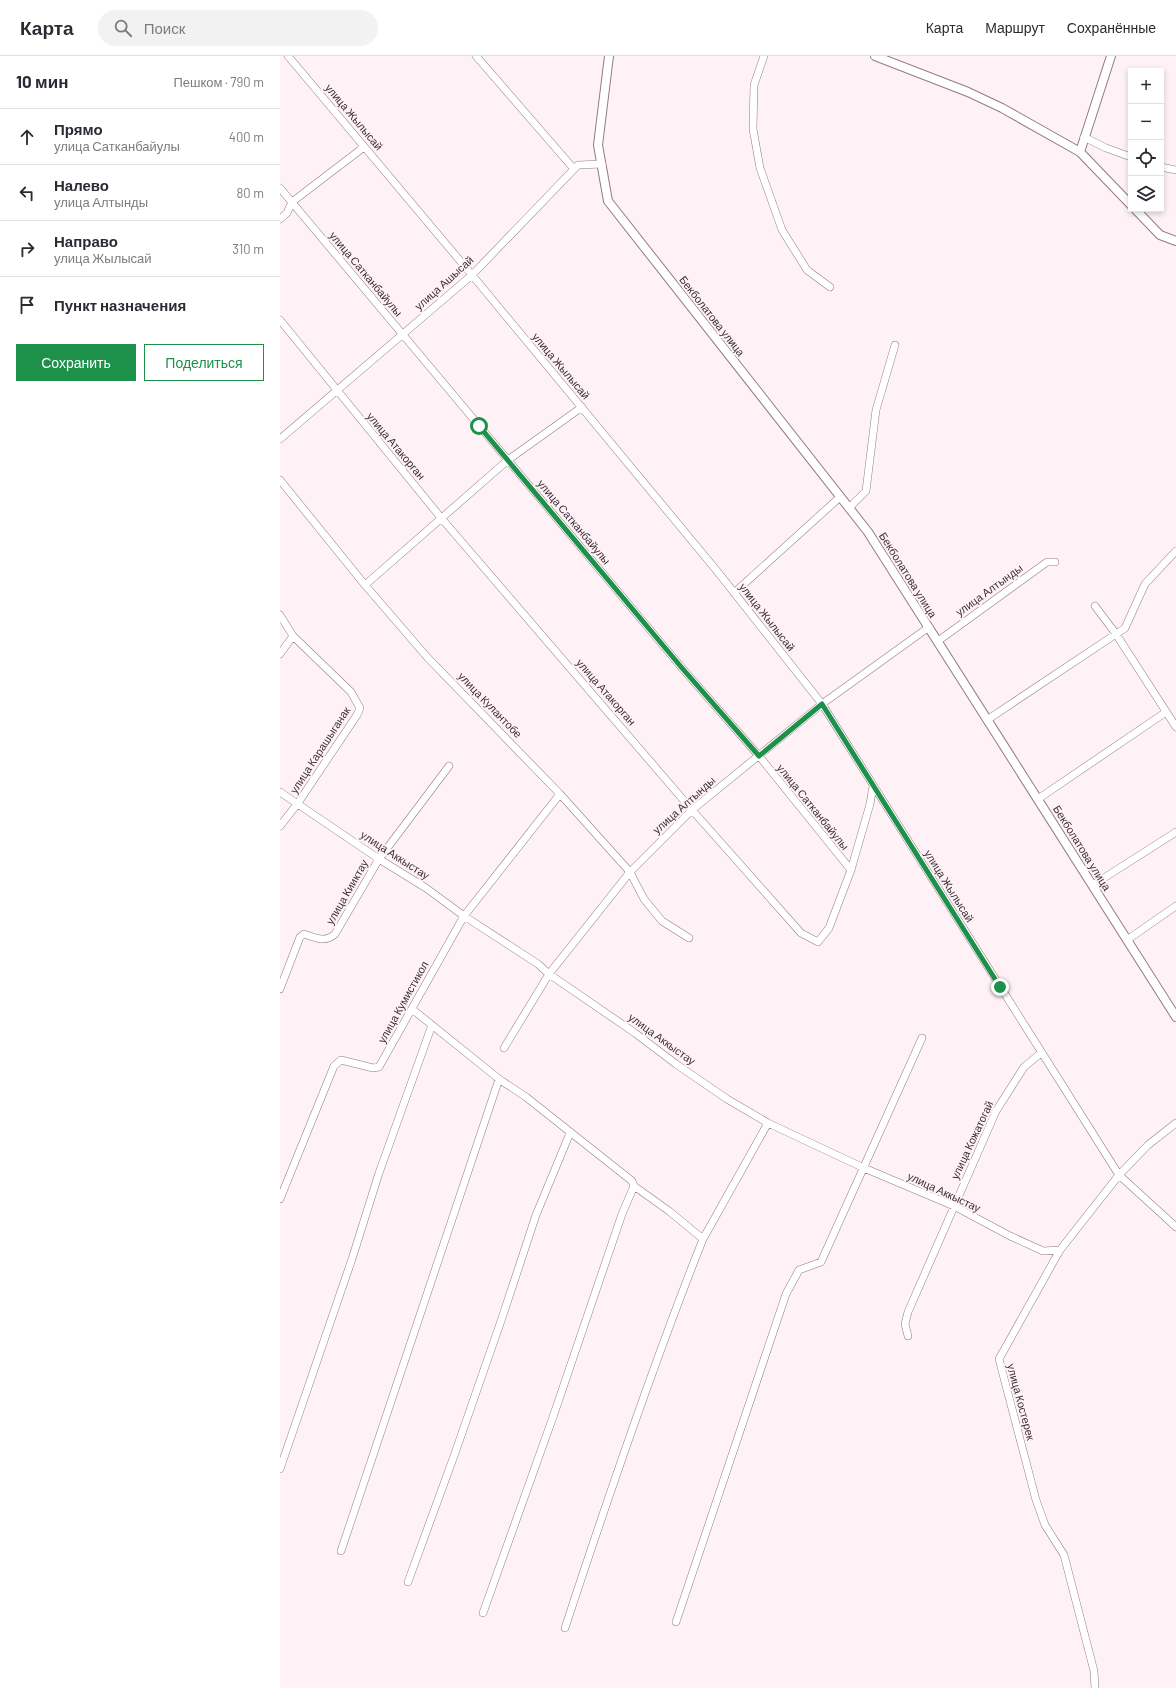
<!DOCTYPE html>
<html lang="ru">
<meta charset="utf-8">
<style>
:root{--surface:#fff;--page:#f2f2f3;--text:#2b2b33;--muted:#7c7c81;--line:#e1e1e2;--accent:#1d904a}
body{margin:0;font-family:Barlow,sans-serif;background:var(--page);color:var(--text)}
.controls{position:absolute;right:12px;top:12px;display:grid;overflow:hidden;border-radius:0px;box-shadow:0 2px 6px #0003}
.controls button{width:36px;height:36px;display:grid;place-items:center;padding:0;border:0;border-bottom:1px solid var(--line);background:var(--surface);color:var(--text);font:20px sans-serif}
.stop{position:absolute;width:12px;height:12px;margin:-9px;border:3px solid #1d904a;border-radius:50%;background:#fff}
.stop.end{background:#1d904a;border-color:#fff;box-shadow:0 1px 4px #0008}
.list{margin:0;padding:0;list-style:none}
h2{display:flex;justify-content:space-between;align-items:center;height:52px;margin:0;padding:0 16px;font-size:17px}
h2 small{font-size:13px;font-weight:400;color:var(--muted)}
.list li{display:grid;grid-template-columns:26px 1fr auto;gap:12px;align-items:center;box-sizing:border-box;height:56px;padding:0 16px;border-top:1px solid var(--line)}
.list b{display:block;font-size:15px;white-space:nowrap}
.list p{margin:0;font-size:13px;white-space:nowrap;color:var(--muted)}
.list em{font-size:13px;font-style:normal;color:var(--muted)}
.actions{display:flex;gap:8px;padding:12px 16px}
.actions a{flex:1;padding:9px 0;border:1px solid var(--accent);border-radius:0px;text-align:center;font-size:14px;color:var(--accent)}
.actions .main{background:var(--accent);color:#fff}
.icon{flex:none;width:22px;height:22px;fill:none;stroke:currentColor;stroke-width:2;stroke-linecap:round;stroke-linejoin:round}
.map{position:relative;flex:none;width:896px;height:1632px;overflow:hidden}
header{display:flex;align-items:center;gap:24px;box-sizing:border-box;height:56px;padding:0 20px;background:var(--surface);border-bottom:1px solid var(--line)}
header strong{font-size:19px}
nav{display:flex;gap:22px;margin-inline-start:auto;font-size:14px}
.search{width:280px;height:36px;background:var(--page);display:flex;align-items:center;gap:10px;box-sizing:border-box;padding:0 14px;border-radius:22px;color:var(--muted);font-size:15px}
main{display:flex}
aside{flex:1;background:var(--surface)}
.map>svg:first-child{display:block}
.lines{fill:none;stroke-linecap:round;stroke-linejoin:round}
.minor-casing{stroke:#947a85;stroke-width:8}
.tertiary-casing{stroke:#947a85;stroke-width:10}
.minor{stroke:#fff;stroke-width:7}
.tertiary{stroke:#fff;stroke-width:8}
.route{stroke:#1d904a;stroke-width:5}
.labels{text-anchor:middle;stroke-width:4;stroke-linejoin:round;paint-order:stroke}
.street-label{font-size:11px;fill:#3b3035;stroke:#fef2f7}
</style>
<header>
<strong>Карта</strong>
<div class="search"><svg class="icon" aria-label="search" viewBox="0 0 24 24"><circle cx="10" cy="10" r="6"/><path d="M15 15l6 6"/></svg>Поиск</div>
<nav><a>Карта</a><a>Маршрут</a><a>Сохранённые</a></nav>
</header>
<main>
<aside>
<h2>10 мин<small>Пешком · 790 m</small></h2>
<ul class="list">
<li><svg class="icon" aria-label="ahead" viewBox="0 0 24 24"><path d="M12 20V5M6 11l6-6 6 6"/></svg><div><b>Прямо</b><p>улица Сатканбайулы</p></div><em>400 m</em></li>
<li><svg class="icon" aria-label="left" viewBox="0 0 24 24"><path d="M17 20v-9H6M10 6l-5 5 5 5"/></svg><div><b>Налево</b><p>улица Алтынды</p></div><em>80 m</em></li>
<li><svg class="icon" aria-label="right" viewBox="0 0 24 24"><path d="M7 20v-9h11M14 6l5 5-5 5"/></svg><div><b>Направо</b><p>улица Жылысай</p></div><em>310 m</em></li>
<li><svg class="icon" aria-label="arrive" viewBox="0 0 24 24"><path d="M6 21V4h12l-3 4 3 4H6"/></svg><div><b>Пункт назначения</b></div></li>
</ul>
<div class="actions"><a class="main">Сохранить</a><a>Поделиться</a></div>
</aside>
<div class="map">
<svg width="896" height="1632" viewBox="0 0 896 1632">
<rect width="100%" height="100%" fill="#fef2f7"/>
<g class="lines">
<defs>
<path id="minor" d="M8 0 192 219 437 515 542 648 839 1119 896 1171
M196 0 294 113
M484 0 474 29 473 73 480 112 502 174 527 214 550 231
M804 81 826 92 851 101
M881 111 896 114
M0 132 402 612 479 700 571 814
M0 163 7 157 12 146 84 91
M0 264 162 463 412 754 521 877 538 886 549 872 571 814 590 748 593 730
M0 383 192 219 298 109 322 108
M0 424 85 529 147 601 280 738 350 816 364 843 382 865 409 882
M569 452 586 435 596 354 615 289
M85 529 228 404 302 351
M454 537 560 441
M815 550 836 578 896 671
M0 559 13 580 71 636 80 652 77 659 18 747 0 770
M658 585 767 506H775
M0 598 13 580
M707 664 845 572 865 528 896 495
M0 736 99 803 146 832 184 860 258 908 269 918 355 977 396 1008 447 1043 488 1067 584 1112 674 1150 730 1180 763 1195 780 1194
M758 743 886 656
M813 829 896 776
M847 884 896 850
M0 933 20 881 24 878C36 882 45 887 55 878L99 803 169 710
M132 953 219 1023 246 1041 352 1125 354 1130 342 1158 273 1361 203 1557
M224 992 269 918 350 816 412 754 542 648 649 571
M0 1143 54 1010 61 1004 93 1012 99 1011 184 860 280 738
M423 1183 488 1067
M628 1280 625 1268 628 1256 716 1055 744 1011 761 997
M0 1413 72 1203 99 1117 152 969
M61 1495 219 1023
M128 1526 174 1400 222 1262 256 1159 290 1077
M396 1566 506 1238 519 1214 541 1206 642 982
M285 1572C328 1441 372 1311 423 1183L389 1155 354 1130
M815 1632 814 1615 784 1499 765 1469 756 1444 719 1303 780 1194 839 1119 868 1089 896 1067"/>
<path id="tertiary" d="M329 0 318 89 328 145 588 476 896 961
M595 0 688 36 722 52 800 96 851 149
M800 96 831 0
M855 153 880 179 896 185"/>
</defs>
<use href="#minor" class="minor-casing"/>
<use href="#tertiary" class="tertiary-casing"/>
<use href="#minor" class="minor"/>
<use href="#tertiary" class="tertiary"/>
</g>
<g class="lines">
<path class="route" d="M199 370 402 612 479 700 542 648 720 931"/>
</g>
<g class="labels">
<g class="street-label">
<text transform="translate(74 61) rotate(50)" y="4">улица Жылысай</text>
<text transform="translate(86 218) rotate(50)" y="4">улица Сатканбайулы</text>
<text transform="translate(164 227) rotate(-42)" y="4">улица Ашысай</text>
<text transform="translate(432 260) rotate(52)" y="4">Бекболатова улица</text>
<text transform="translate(281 310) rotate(50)" y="4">улица Жылысай</text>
<text transform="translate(116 390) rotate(50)" y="4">улица Атакорган</text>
<text transform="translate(294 466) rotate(50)" y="4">улица Сатканбайулы</text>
<text transform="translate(628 519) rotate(58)" y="4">Бекболатова улица</text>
<text transform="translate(709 534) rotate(-36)" y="4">улица Алтынды</text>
<text transform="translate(487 561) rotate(52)" y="4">улица Жылысай</text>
<text transform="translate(326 636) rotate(49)" y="4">улица Атакорган</text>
<text transform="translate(210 649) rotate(46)" y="4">улица Кулантобе</text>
<text transform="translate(40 694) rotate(-57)" y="4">улица Карашыганак</text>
<text transform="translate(404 749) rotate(-42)" y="4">улица Алтынды</text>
<text transform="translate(533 751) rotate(51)" y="4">улица Сатканбайулы</text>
<text transform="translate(802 792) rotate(58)" y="4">Бекболатова улица</text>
<text transform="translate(115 799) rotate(33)" y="4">улица Аккыстау</text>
<text transform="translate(669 830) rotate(58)" y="4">улица Жылысай</text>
<text transform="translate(67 836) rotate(-60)" y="4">улица Кииктау</text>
<text transform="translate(123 946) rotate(-61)" y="4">улица Кумистикол</text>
<text transform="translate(382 983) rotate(36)" y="4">улица Аккыстау</text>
<text transform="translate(692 1084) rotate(-65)" y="4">улица Кожатогай</text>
<text transform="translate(664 1136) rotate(25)" y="4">улица Аккыстау</text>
<text transform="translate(741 1346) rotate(75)" y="4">улица Костерек</text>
</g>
</g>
</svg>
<div class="controls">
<button>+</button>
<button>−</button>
<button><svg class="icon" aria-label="locate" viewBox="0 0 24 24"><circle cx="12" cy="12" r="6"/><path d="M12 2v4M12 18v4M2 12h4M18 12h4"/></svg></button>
<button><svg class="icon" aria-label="layers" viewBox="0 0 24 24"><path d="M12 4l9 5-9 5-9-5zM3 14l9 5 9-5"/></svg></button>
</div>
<div class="stop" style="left:199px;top:370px"></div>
<div class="stop end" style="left:720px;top:931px"></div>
</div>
</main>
